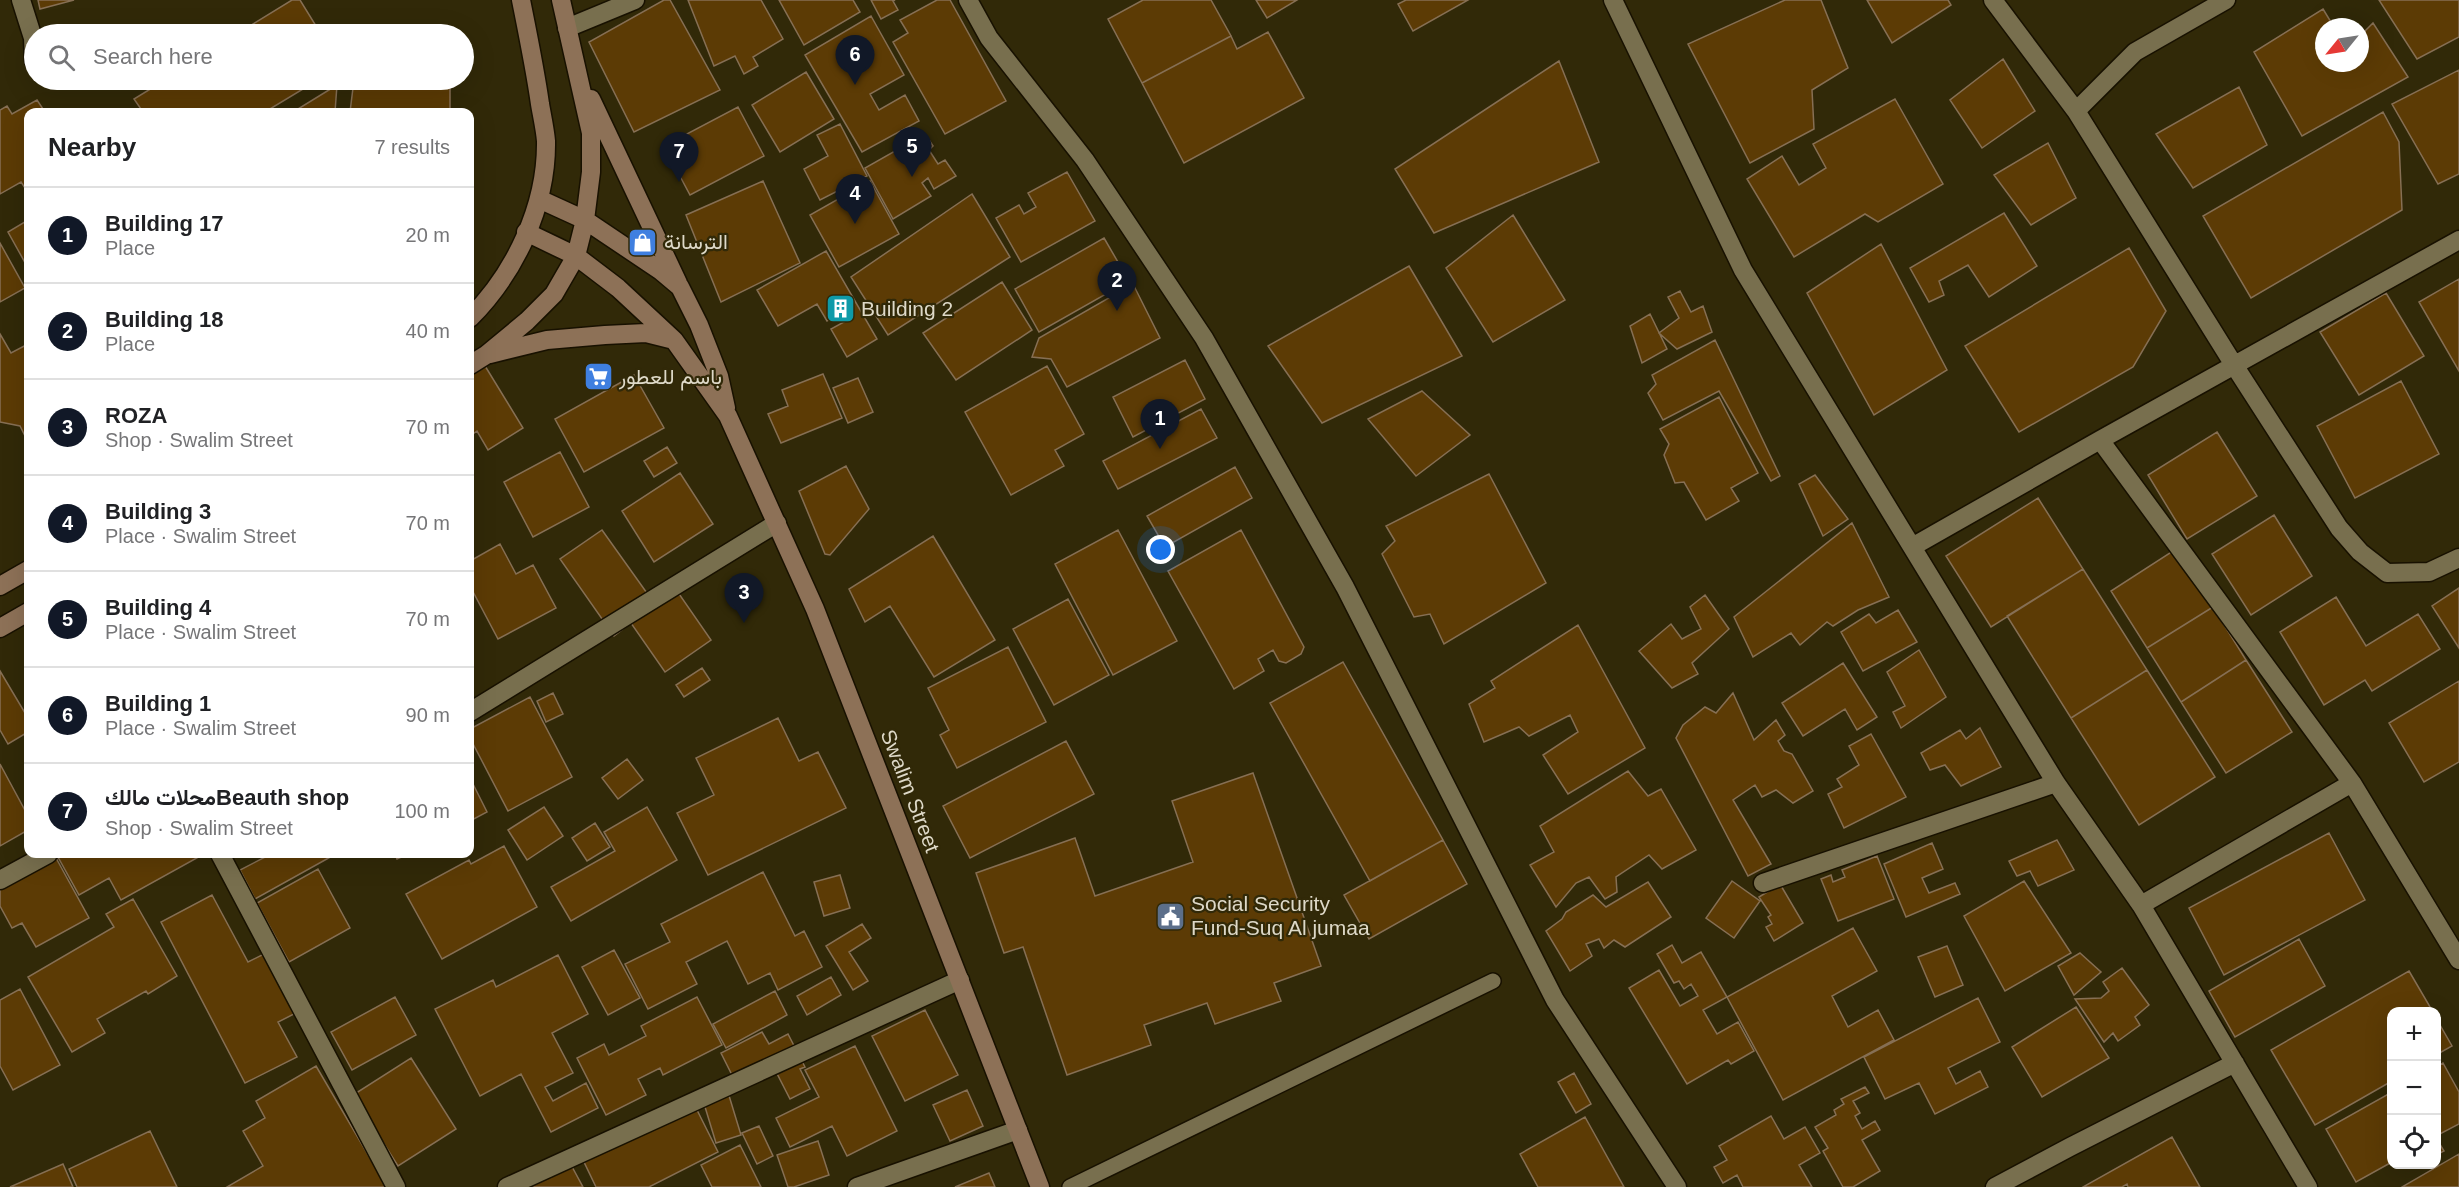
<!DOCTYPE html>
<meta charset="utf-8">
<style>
:root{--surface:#fff;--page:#f6f6f6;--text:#202124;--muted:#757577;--line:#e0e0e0;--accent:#111827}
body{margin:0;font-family:Helvetica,Vazirmatn,sans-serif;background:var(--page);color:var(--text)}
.controls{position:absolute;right:18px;bottom:18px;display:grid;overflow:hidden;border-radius:12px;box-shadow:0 6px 24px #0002}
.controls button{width:54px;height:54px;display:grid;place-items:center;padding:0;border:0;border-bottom:2px solid var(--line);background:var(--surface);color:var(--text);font:30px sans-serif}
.compass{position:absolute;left:2315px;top:18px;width:54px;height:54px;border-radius:50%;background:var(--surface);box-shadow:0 6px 24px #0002;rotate:240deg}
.you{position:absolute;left:1161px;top:550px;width:21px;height:21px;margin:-15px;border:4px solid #fff;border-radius:50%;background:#1a73e8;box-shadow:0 0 0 9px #1a73e833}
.badge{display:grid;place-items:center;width:39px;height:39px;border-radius:50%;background:var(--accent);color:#fff;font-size:20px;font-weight:700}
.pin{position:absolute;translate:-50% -50px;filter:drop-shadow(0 2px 3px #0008)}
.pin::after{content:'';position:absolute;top:32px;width:21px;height:18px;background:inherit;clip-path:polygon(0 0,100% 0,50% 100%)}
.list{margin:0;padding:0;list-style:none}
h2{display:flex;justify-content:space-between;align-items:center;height:78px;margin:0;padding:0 24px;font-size:26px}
h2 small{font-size:20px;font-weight:400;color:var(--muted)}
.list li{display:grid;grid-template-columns:39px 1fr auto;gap:18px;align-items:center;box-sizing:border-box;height:96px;padding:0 24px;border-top:2px solid var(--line)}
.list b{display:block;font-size:22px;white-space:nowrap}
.list p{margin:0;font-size:20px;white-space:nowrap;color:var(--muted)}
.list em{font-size:20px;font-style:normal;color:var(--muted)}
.icon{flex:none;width:33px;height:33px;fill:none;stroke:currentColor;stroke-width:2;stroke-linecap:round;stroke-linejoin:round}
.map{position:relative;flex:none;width:2459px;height:1187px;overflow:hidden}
.search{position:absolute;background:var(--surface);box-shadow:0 6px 24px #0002;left:24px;top:24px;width:450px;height:66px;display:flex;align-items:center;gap:15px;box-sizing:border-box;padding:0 21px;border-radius:33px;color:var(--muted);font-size:22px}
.panel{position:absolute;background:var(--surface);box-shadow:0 6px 24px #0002;left:24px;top:108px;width:450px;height:750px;border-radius:12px}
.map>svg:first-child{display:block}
.building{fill:#5c3b05;stroke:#866f54;stroke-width:1.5}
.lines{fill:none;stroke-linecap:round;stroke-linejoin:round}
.service-casing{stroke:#181100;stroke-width:18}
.minor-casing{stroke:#181100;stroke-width:21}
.secondary-casing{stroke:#181100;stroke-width:21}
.service{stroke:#786f4e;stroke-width:15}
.minor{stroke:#786f4e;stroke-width:18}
.secondary{stroke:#8d7157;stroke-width:18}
.labels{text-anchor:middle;stroke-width:4.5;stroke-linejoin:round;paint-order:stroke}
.poi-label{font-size:21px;fill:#ded9c8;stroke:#312908;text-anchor:start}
.street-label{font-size:21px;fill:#ded9c8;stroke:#312908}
</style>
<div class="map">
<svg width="2459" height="1187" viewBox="0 0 2459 1187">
<rect width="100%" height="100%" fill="#312908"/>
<path class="building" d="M38 0H74L40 9Z
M292 0H300L321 34H237Z
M664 0H670L720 90 634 132 589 42Z
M688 0H761L783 39 753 57 758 66 744 74 735 56 714 66Z
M779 0H853L860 12 804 45Z
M871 0H895L893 1 898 10 881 19Z
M937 0H950L1006 101 945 134 893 42 908 33 900 20Z
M1143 0H1211L1231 36 1142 83 1108 19Z
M1256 0H1297L1267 18Z
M1406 0H1468L1413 31 1398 4Z
M1785 0H1821L1848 68 1812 90 1814 129 1750 163 1688 44Z
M1867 0H1948L1951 5 1892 43Z
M2379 0H2459V37L2417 59Z
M2323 9 2334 27H2324V63H2360V36L2373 23 2408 77 2302 136 2254 52Z
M871 16 904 75 870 94 879 110 905 95 919 121 862 152 805 55Z
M1268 32 1304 98 1184 163 1142 83 1231 36 1237 49Z
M2003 59 2035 111 1982 148 1950 100Z
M1559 61 1599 162 1434 233 1395 169Z
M2459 70V174L2438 184 2392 104Z
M806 72 834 119 780 152 752 105Z
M165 80H318L265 112H143L134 99Z
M354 80H450V112H350Z
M337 85 335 112H293Z
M2239 87 2267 145 2193 188 2156 134Z
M1895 99 1943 184 1878 222 1865 214 1794 257 1747 179 1782 156 1799 185 1826 168 1813 144Z
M37 100 45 112H28V186L25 188 21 182 0 194V110L7 106 12 114Z
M738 107 764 156 690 195 664 146Z
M2383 112 2399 142 2402 210 2251 298 2203 216Z
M840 124 867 176 820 200 804 169 828 156 817 135Z
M925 134 933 146 929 150 938 164 945 160 956 176 934 189 928 178 922 183 931 196 893 219 865 168Z
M2048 143 2076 198 2031 225 1994 175Z
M1067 172 1095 221 1021 262 996 218 1019 205 1024 214 1036 207 1028 193Z
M763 181 800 263 721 302 686 215Z
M870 181 899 234 839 267 810 215Z
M972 194 1010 257 888 335 851 277Z
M2004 213 2037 266 1989 297 1968 265 1939 281 1944 295 1929 302 1910 268Z
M1513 215 1565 300 1493 342 1446 268Z
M28 220V268L8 232Z
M1104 238 1129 281 1039 332 1015 289Z
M0 243 25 288 0 302Z
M1881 244 1947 370 1874 415 1807 293Z
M2129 248 2166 311 2133 367 2019 432 1965 346Z
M826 251 877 339 847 357 831 329 844 322 839 314 827 321 817 304 778 326 757 290Z
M1409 266 1462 356 1322 423 1268 346Z
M2459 279V371L2419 302Z
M1002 282 1032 330 956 380 923 333Z
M1133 284 1160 338 1067 387 1051 359 1032 357 1039 338Z
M1680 291 1691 312 1703 306 1712 332 1677 349 1659 333 1679 318 1668 297Z
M2386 293 2424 356 2359 395 2320 332Z
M1650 314 1667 349 1642 363 1630 326Z
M0 334 11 353 28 344V442L20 426 0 422Z
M1715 340 1780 476 1771 481 1719 391 1663 420 1648 393 1656 384 1652 375Z
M1185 360 1205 399 1133 437 1113 397Z
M482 361 523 428 488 450 477 431 470 436V368Z
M1047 366 1084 434 1055 450 1064 466 1011 495 965 412Z
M823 374 842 418 781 443 768 414 788 406 782 390Z
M634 375 664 428 584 472 555 419Z
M858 378 873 412 848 423 833 388Z
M2401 381 2439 454 2355 498 2317 426Z
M1422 391 1470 435 1416 476 1368 419Z
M1719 397 1758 473 1731 488 1739 501 1706 520 1684 482 1675 483 1664 455 1669 444 1660 429Z
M1201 409 1217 438 1118 489 1103 461Z
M2217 432 2257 496 2187 539 2148 475Z
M667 447 677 463 654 477 644 461Z
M560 452 589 507 533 537 504 482Z
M846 466 869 509 830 555 825 554 799 491Z
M1235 467 1252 498 1165 547 1147 516Z
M680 473 713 524 654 562 622 511Z
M1489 474 1546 583 1444 644 1430 614 1414 617 1382 554 1395 541 1386 526Z
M1815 475 1848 519 1823 536 1799 484Z
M2038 498 2083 569 1991 627 1946 556Z
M2274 515 2312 576 2251 615 2212 554Z
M1852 523 1889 597 1858 610 1833 626 1827 622 1800 645 1791 633 1753 657 1734 617Z
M602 530 654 603 675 588 711 640 665 672 631 623 614 636 560 559Z
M1118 530 1177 641 1113 675 1055 564Z
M1241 530 1304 647 1301 654 1286 663 1279 661 1273 650 1258 659 1264 671 1234 689 1168 571Z
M933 536 995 640 934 677 890 606 865 622 849 589Z
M500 544 516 574 533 565 556 608 498 639 470 586V561Z
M2176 549 2213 607 2147 648 2111 591Z
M2083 569 2147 670 2071 718 2007 616Z
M2459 588V648L2432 606Z
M1705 595 1729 629 1692 663 1698 674 1672 688 1639 651 1671 624 1682 639 1701 629 1690 607Z
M2336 597 2366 646 2418 614 2440 649 2372 691 2365 680 2324 705 2280 632Z
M1068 599 1109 675 1054 705 1013 629Z
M2213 607 2246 660 2181 702 2147 648Z
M1898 610 1917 642 1863 671 1841 632 1869 614 1876 623Z
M1578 625 1645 748 1568 794 1543 755 1578 732 1570 715 1529 736 1519 727 1484 742 1469 704 1495 688 1491 681Z
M1008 647 1046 722 957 768 940 735 949 730 928 688Z
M1919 650 1946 697 1901 728 1893 712 1905 706 1887 672Z
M2246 660 2292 732 2226 773 2181 702Z
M1343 662 1443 840 1370 881 1270 703Z
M1843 663 1877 717 1857 730 1845 709 1803 736 1782 703Z
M702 668 710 680 684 697 676 685Z
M2147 670 2215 777 2139 825 2071 718Z
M0 671 28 718V732L8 744 0 730Z
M2459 681V762L2424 782 2389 723Z
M553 693 563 714 546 722 537 701Z
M1733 693 1754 740 1776 720 1785 735 1778 741 1784 751 1792 754 1813 791 1793 803 1776 790 1762 797 1755 785 1733 800 1771 864 1748 876 1676 738 1683 725 1705 707 1716 713Z
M530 697 572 777 508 811 470 738V729Z
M778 718 799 761 818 752 846 808 708 875 677 813 714 795 696 758Z
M1980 728 2001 767 1961 786 1945 765 1930 770 1921 753 1960 730 1966 739Z
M1871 734 1906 797 1844 828 1828 794 1842 787 1837 779 1859 765 1849 746Z
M1066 741 1094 794 970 858 943 806Z
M627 759 643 780 618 799 602 778Z
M0 764 28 816V830L0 846Z
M1628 771 1648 796 1661 789 1696 850 1662 869 1649 855 1616 877 1617 892 1605 899 1589 877 1576 883 1556 907 1530 865 1554 852 1540 826Z
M1253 773 1321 966 1274 983 1281 1001 1215 1024 1207 1003 1144 1025 1151 1045 1067 1075 1023 947 1004 953 976 873 1075 838 1095 896 1193 862 1172 801Z
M470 778 487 812 470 821Z
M544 807 563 836 527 860 508 830Z
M647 807 677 860 571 921 551 887 615 851 604 832Z
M595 823 610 847 587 861 572 838Z
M2329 833 2365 900 2224 975 2189 908Z
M1443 840 1467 884 1369 939 1344 895Z
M2057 840 2074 870 2038 886 2030 871 2017 876 2009 861Z
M1932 843 1943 869 1922 878 1929 893 1955 883 1960 894 1906 917 1884 864Z
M504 846 537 907 442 959 406 894 469 860 471 864Z
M63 854H204L121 900 109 878 79 895 58 857Z
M271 854H333L334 855 255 899 240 870Z
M395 854H408L397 859Z
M1877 856 1894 899 1838 921 1821 879 1831 875 1833 882 1845 877 1842 870Z
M56 858 89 918 36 947 22 923 12 928 0 906V889Z
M318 869 350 928 289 962 257 903Z
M763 872 795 936 804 931 822 967 778 990 770 973 748 984 727 941 686 962 697 984 648 1009 625 964 670 942 661 924Z
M840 875 850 908 824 916 814 882Z
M1732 881 1760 901 1734 938 1706 918Z
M2024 881 2071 953 2005 991 1964 916Z
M1648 882 1671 917 1625 947 1614 940 1604 948 1599 939 1586 944 1592 956 1570 971 1546 931 1562 919 1566 912 1593 895 1606 907Z
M1780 884 1803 923 1774 941 1766 927 1772 924 1768 917 1771 915 1759 897Z
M212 895 248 962 266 953 296 1013 278 1022 297 1057 245 1083 161 922Z
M133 899 177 976 148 994 146 991 97 1019 105 1033 72 1052 28 977 114 927 106 914Z
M862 924 871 938 849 952 868 981 853 990 826 946Z
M1853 928 1877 971 1832 996 1848 1027 1878 1010 1894 1040 1783 1100 1727 997Z
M2299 939 2325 986 2235 1037 2209 991Z
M1672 945 1682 963 1701 952 1727 997 1703 1010 1717 1034 1738 1022 1754 1051 1731 1064 1728 1060 1687 1084 1629 988 1659 970 1680 1006 1698 996 1691 984 1684 989 1679 981 1674 983 1657 954Z
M1947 946 1963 985 1935 997 1918 957Z
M614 950 640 998 608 1015 582 967Z
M2080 953 2101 972 2074 995 2058 966Z
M558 955 588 1014 552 1033 573 1073 545 1087 553 1101 586 1083 598 1108 551 1132 521 1074 480 1096 435 1009 493 980 496 987Z
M2122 968 2149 1005 2135 1017 2140 1025 2118 1041 2113 1033 2104 1042 2075 999 2101 998 2109 991 2103 982Z
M2409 971 2433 1012H2392V1081L2315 1125 2271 1050Z
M831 977 841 995 807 1015 797 996Z
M20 989 60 1065 13 1090 0 1066V1000Z
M775 991 787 1015 726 1048 713 1024Z
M395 997 416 1035 352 1070 331 1032Z
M697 997 722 1045 663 1075 660 1068 638 1079 646 1095 606 1115 577 1058 604 1044 609 1055 646 1036 641 1026Z
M1978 998 2000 1042 1948 1068 1956 1084 1980 1071 1988 1087 1935 1114 1919 1083 1885 1099 1864 1057Z
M2076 1007 2109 1058 2042 1097 2012 1047Z
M925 1010 958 1075 905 1101 872 1036Z
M2436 1018 2452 1046 2436 1055Z
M762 1032 769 1044 788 1034 805 1067 800 1069 810 1089 790 1099 770 1060 734 1079 721 1053Z
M855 1046 897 1131 847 1156 832 1126 790 1147 776 1118 819 1097 805 1070Z
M411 1058 456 1129 398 1166 353 1095Z
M2443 1063 2459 1092V1124L2436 1136V1067Z
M316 1066 387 1187H227L263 1166 243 1131 265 1118 256 1101Z
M1574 1073 1591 1104 1576 1113 1558 1082Z
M1865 1087 1869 1093 1853 1101 1860 1113 1855 1116 1862 1129 1875 1121 1880 1130 1862 1140 1880 1171 1853 1187H1843L1823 1151 1828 1148 1815 1127 1836 1115 1834 1110 1844 1104 1841 1099Z
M727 1089 741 1135 716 1143 702 1097Z
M967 1090 983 1126 950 1141 933 1105Z
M2392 1092V1162L2356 1182 2326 1129Z
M695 1106 718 1152 649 1187H596L584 1162Z
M1771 1116 1784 1139 1805 1127 1820 1153 1799 1165 1812 1187H1743L1737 1175 1723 1183 1714 1167 1727 1160 1719 1146Z
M1585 1117 1624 1187H1538L1520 1154Z
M759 1126 773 1156 757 1164 742 1133Z
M150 1131 177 1187H77L69 1169Z
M2172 1137 2200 1187H2128L2127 1184 2122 1187H2083Z
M2436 1138 2444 1151 2436 1155Z
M818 1141 829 1175 794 1187H788L777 1155Z
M740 1145 761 1187H712L701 1165Z
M2459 1154V1187H2402Z
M570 1163 583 1187H524Z
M63 1164 73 1187H10Z
M989 1173 995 1187H955Z"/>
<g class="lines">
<defs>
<path id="service" d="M1070 1187 1493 981"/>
<path id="minor" d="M21 0 33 38 34 61
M968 0 989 38 1085 160 1204 338 1345 587 1555 1000 1677 1187
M1613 0 1743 270 2056 783 2141 905 2308 1187
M1993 0 2076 111 2234 365 2339 528 2360 552 2387 573 2429 572 2459 558
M567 28 635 0
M2076 111 2135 52 2226 0
M2100 440 2352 783 2141 905
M1912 547 2100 440 2459 240
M470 712 777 523
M2352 783 2459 960
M220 854 396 1187
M0 880 48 854
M1763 883 2056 783
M507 1187 960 980
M857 1187 1018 1130
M1995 1187 2070 1147 2235 1063"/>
<path id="secondary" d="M591 99 678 283
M539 199 585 220 661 271 680 287 699 325 719 376 726 408
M526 232 576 256 618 288 674 340 728 416 815 609 1040 1187
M470 318C515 273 547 206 546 141 545 129 542 116 540 104 535 69 528 35 521 0
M490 354 547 340 605 335 646 333 670 339
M470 365 486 355 527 321 554 294 576 256 585 220 591 172V133L561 0
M0 586 28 570
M0 628 28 612"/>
</defs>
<use href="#service" class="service-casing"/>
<use href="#minor" class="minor-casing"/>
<use href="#secondary" class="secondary-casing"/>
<use href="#service" class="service"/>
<use href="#minor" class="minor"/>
<use href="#secondary" class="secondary"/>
</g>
<defs>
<symbol id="shop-square" viewBox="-11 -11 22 22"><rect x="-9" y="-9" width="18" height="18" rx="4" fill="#3f7fe0" stroke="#312908"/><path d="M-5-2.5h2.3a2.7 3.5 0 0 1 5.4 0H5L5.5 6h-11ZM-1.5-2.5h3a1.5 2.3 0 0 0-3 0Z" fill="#fff"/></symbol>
<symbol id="building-square" viewBox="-11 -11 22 22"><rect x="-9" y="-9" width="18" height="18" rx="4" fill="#0f9aa8" stroke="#312908"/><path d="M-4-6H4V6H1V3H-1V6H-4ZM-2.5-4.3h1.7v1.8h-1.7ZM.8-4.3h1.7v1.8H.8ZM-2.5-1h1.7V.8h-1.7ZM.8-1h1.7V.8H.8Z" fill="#fff"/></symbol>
<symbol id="supermarket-square" viewBox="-11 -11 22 22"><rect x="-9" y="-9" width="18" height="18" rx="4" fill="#3f7fe0" stroke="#312908"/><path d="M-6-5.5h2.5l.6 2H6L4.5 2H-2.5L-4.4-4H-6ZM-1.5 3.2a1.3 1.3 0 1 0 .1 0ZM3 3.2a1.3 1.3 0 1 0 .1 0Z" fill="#fff"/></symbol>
<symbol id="civic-square" viewBox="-11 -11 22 22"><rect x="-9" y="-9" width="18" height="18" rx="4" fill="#5c6f8a" stroke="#312908"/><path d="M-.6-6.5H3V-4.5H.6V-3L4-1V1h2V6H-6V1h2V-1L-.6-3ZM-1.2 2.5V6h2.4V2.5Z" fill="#fff"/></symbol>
</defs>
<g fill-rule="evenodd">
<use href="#shop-square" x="626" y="226" width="33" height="33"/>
<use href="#building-square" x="824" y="292" width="33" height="33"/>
<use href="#supermarket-square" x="582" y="360" width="33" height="33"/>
<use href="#civic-square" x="1154" y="900" width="33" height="33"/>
</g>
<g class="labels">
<g class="poi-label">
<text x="664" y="249">الترسانة</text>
<text x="861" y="316">Building 2</text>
<text x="619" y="384">باسم للعطور</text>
<text x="1191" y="911">Social Security<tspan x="1191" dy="24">Fund-Suq Al jumaa</tspan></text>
</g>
<g class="street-label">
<text transform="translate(910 791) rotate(69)" y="7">Swalim Street</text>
</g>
</g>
</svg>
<div class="controls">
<button>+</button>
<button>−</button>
<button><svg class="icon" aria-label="locate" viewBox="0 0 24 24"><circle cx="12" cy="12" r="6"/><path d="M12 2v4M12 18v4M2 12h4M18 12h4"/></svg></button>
</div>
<svg class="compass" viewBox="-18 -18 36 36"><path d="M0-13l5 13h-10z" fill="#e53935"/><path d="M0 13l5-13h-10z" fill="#757577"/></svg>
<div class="you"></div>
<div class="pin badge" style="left:1160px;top:449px">1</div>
<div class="pin badge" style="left:1117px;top:311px">2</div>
<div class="pin badge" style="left:744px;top:623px">3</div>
<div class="pin badge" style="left:855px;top:224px">4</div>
<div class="pin badge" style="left:912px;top:177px">5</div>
<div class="pin badge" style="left:855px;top:85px">6</div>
<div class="pin badge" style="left:679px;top:182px">7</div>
<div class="search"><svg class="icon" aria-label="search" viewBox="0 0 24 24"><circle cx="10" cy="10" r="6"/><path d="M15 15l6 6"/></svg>Search here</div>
<section class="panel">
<h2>Nearby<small>7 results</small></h2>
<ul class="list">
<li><span class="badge">1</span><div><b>Building 17</b><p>Place</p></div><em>20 m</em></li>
<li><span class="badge">2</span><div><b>Building 18</b><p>Place</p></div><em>40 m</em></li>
<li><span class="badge">3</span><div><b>ROZA</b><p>Shop · Swalim Street</p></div><em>70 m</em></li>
<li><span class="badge">4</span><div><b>Building 3</b><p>Place · Swalim Street</p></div><em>70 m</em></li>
<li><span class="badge">5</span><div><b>Building 4</b><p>Place · Swalim Street</p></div><em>70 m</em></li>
<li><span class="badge">6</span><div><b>Building 1</b><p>Place · Swalim Street</p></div><em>90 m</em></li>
<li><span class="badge">7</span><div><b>محلات مالكBeauth shop</b><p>Shop · Swalim Street</p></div><em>100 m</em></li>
</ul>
</section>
</div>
